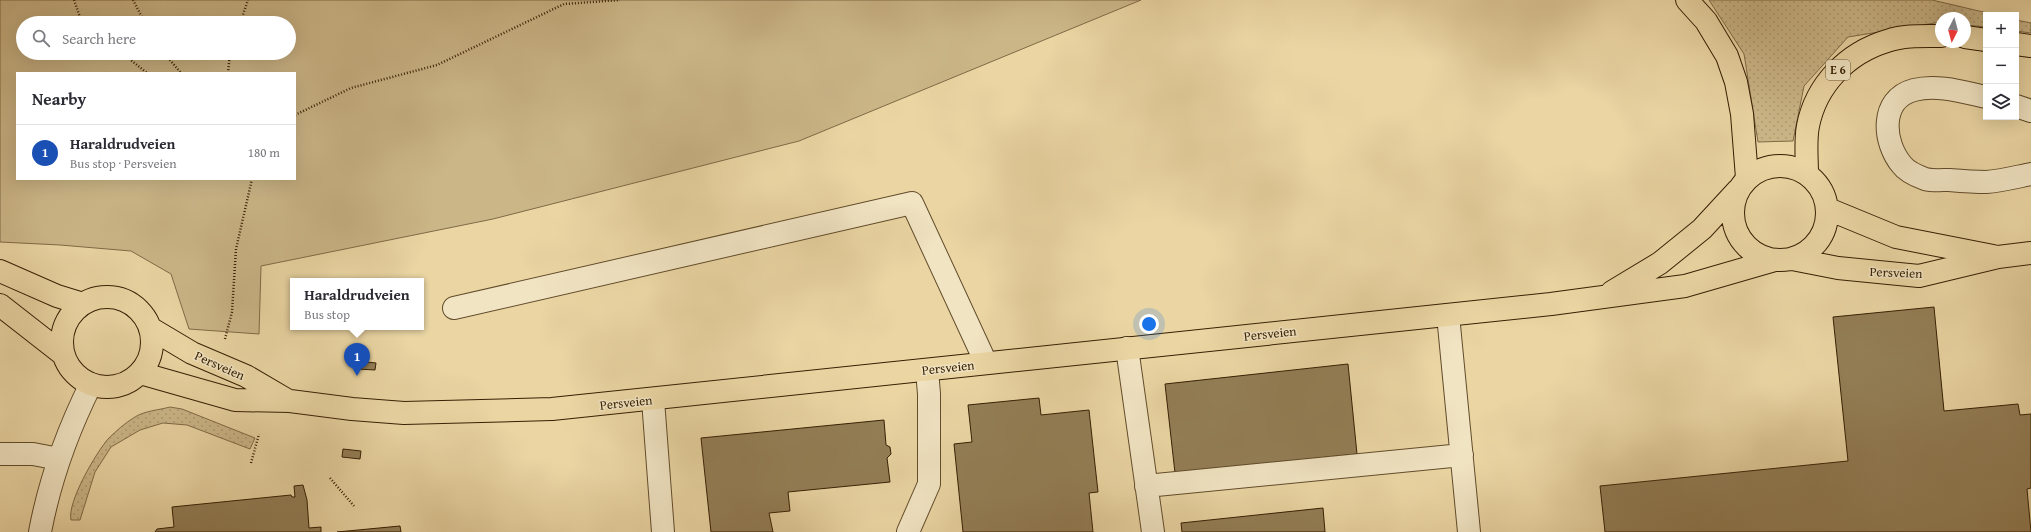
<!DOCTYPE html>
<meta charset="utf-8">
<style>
:root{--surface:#fff;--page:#f7f7f7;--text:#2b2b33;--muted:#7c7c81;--line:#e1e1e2;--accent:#8f2418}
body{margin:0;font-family:"Gentium Book Plus",serif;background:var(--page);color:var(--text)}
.controls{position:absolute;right:12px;top:12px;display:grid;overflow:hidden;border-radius:0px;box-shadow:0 4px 16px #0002}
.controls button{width:36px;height:36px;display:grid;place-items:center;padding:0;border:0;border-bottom:1px solid var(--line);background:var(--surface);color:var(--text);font:20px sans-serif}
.compass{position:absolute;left:1935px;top:12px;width:36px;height:36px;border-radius:50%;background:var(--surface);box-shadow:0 4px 16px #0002;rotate:186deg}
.you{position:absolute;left:1149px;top:324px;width:14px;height:14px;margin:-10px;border:3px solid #fff;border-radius:50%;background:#1a73e8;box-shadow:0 0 0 6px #1a73e833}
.badge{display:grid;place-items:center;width:26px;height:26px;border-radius:50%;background:var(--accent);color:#fff;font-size:13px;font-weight:700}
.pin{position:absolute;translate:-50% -33px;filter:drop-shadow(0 1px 2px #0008)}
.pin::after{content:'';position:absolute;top:21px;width:14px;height:12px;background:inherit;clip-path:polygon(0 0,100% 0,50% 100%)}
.popup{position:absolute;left:290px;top:278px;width:134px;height:52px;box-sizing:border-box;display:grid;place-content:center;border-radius:0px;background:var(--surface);filter:drop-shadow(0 1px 3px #0005);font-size:13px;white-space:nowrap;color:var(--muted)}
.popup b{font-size:15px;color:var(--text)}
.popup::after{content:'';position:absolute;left:50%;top:100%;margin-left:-8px;border:8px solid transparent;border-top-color:var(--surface)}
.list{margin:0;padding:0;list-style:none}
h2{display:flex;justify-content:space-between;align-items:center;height:52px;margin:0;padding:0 16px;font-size:17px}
h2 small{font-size:13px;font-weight:400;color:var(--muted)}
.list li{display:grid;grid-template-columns:26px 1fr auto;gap:12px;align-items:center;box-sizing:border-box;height:56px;padding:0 16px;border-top:1px solid var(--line)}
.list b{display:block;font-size:15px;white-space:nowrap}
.list p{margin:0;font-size:13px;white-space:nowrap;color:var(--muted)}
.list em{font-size:13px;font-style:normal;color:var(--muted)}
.icon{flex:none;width:22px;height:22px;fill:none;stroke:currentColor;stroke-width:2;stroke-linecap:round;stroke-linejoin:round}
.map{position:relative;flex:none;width:2031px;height:532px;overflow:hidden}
.search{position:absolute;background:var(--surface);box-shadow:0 4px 16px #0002;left:16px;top:16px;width:280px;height:44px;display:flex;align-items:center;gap:10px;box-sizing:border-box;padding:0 14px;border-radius:22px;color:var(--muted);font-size:15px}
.panel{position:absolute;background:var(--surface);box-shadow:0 4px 16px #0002;left:16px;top:72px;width:280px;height:108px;border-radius:0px}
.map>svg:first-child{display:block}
.grass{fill:url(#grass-dots);stroke:#806a46}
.park{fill:#cbb688;stroke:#806a46;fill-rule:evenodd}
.building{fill:#937e56;stroke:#351f03}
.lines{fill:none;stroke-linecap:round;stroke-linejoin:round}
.minor-casing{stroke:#624c2b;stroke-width:24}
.major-casing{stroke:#351f03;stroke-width:24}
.highway-casing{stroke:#351f03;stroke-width:24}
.path{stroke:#351f03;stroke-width:2.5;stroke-dasharray:1 2;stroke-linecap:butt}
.minor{stroke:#f1e4c3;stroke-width:22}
.major{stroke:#ead5a3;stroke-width:22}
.highway{stroke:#ead5a3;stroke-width:22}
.labels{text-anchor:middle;stroke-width:3;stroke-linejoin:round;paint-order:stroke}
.shield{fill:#f1e4c3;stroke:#6d5a3d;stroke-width:1}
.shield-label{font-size:12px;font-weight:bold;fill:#351f03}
.street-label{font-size:13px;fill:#351f03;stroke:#f1e4c3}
</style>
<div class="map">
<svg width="2031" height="532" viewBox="0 0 2031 532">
<defs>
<pattern id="grass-dots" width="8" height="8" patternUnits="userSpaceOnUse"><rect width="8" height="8" fill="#cbb688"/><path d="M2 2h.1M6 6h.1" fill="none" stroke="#af9c74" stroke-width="1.8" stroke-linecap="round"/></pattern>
</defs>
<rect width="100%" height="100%" fill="#ead5a3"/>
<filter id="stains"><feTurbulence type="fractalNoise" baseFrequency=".005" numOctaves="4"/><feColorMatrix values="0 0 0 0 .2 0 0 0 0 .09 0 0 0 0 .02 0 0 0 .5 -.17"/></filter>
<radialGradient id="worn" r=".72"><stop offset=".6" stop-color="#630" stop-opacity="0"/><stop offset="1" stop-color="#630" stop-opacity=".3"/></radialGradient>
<path class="grass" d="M1709 0H1932L1996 15H1986V27L1965 25V18H1941V22L1848 37 1804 86 1793 141 1758 142 1744 54Z
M2016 20 2031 23V33L2016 31Z
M170 407 182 409 255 438 250 449 187 425 163 423 140 430 111 447 95 472 80 520H71C67 502 96 453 108 439 116 431 125 423 135 417 144 411 159 410 170 407Z"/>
<path class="park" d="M0 0H1141L799 141 493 219 261 266 259 334 189 329 171 274 131 251 60 245 0 242ZM23 23H289V53H23ZM17 73H295V179H17Z"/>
<path class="building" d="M1934 307 1944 411 2018 404 2020 415 2031 414V488L2027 489 2031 532H1605L1600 486 1848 461 1833 317Z
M357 361 376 363 375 370 357 369Z
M1348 364 1357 454 1175 473 1165 384Z
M1039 398 1041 415 1089 410 1098 492 1089 493 1093 532H963L954 444 972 442 968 405Z
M884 420 886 445 890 447 891 454 887 458 890 482 788 492 790 511 769 513 773 532H711L701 438Z
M343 449 361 451 360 459 342 457Z
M303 485 307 500 309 528 321 527V532H155L157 529 174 527 172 507 291 495 292 497H295L294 486Z
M1323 508 1325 532H1182L1181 523Z
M400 526 401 532H337Z"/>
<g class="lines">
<defs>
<path id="minor" d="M1986 97C1963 92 1937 84 1914 90 1879 99 1883 143 1902 165 1907 172 1917 176 1925 179 1933 181 1942 180 1949 180 1961 181 1974 182 1986 182 2001 181 2016 177 2031 174
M2016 106 2031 111
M454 308 912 203 986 363
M1448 315 1469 532
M1127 348 1153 532
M653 400 663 532
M0 454H33L59 459
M1146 486 1462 455
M40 532C50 479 67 432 91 384
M908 532 929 484V394L927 370"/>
<path id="major" d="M1733 213a47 47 0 1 1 94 0a47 47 0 1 1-94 0Z
M1828 209 1896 237 1993 256
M1792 259 1838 268 1919 276 1998 257 2031 253
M0 271 57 296 83 304
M1612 292 1660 263 1702 229 1738 190
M62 342a45 45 0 1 1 90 0a45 45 0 1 1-90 0Z
M0 305 64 355
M150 328 192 353 246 376 287 400
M140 373 235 400 290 401 352 409 404 413 552 409 1551 304 1685 286 1775 260"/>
<path id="highway" d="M1687 0 1706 21 1727 56 1736 82 1742 114 1747 178
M1965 37 1986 40
M2016 44 2031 46
M1807 174C1807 158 1805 141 1808 126 1816 85 1847 53 1887 41 1904 35 1923 36 1941 36"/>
</defs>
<use href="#minor" class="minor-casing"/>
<use href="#major" class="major-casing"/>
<use href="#highway" class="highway-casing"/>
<path class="path" d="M74 0 81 20 86 23
M133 0 145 23
M240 23 248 0
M122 53 147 73
M164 53 181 73
M228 73 230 53
M295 115 351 88 437 65 564 4 620 0
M225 339 232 312 236 249 252 179
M251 463 259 434
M330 478 354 506"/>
<use href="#minor" class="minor"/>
<use href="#major" class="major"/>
<use href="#highway" class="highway"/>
</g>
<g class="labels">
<rect class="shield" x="1826" y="60" width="24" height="20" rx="3"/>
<g class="shield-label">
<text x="1838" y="74">E 6</text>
</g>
<g class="street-label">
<text transform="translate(1896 272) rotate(2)" y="5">Persveien</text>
<text transform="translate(1270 333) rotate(-6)" y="5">Persveien</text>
<text transform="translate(220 365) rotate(24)" y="5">Persveien</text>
<text transform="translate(948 367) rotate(-6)" y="5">Persveien</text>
<text transform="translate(626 402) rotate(-6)" y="5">Persveien</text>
</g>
</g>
<rect width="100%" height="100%" filter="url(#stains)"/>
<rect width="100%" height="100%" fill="url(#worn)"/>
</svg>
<div class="controls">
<button>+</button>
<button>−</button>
<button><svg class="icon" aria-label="layers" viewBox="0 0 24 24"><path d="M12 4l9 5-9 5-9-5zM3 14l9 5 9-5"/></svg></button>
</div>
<svg class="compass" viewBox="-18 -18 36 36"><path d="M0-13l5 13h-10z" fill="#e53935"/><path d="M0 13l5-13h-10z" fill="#7c7c81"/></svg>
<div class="you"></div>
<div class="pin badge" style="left:357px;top:376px;background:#1a4fb4">1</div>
<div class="popup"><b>Haraldrudveien</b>Bus stop</div>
<div class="search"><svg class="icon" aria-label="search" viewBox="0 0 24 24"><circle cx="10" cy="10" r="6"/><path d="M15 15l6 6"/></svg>Search here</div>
<section class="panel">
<h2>Nearby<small></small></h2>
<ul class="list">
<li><span class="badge" style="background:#1a4fb4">1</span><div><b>Haraldrudveien</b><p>Bus stop · Persveien</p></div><em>180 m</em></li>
</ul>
</section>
</div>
